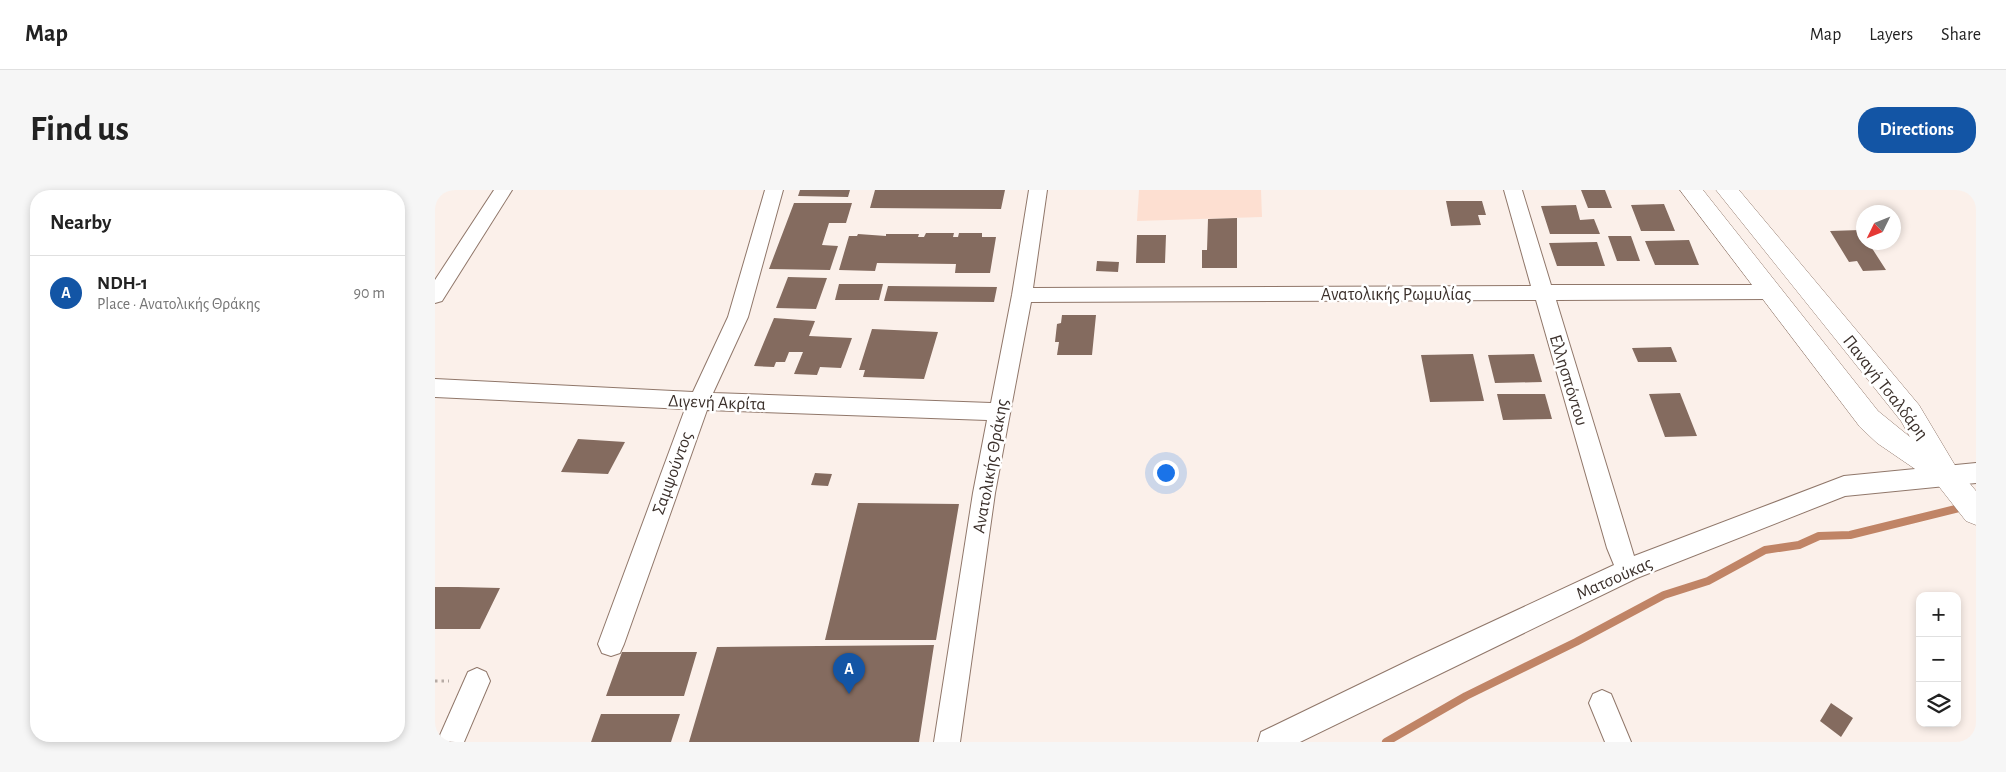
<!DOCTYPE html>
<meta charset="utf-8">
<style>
:root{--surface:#fff;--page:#f6f6f6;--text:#222;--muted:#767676;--line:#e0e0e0;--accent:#1355a5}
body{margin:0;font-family:"Alegreya Sans",sans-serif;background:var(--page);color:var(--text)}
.controls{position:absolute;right:15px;bottom:15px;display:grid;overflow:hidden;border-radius:10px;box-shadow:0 2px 8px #0003}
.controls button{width:45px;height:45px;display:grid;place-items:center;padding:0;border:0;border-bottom:1px solid var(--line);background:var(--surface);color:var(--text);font:25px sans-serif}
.compass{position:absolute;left:1421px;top:15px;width:45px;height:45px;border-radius:50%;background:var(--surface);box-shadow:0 2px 8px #0003;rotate:227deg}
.you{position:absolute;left:730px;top:282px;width:18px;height:18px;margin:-12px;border:4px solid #fff;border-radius:50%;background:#1a73e8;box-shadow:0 0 0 8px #1a73e833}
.badge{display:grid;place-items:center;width:32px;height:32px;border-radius:50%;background:var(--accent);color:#fff;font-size:16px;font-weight:700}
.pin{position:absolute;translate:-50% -41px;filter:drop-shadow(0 1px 2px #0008)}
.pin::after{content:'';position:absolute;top:26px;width:18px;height:15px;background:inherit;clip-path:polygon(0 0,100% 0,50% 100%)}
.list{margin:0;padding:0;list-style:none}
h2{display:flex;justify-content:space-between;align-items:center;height:65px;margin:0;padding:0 20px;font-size:21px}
h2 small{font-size:16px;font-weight:400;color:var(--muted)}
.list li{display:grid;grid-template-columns:32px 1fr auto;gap:15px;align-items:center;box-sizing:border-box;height:75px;padding:0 20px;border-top:1px solid var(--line)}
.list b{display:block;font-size:19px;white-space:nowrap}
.list p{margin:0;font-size:16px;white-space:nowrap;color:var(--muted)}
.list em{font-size:16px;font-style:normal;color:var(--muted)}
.icon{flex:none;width:28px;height:28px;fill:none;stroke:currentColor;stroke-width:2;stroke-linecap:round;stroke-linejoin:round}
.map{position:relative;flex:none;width:1541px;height:552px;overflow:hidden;border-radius:20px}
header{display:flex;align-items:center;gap:30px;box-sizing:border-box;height:70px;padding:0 25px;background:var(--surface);border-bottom:1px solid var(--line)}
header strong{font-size:24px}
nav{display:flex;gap:28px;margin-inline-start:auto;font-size:18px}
.intro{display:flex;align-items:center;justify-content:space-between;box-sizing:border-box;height:120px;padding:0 30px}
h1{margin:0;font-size:35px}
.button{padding:12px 22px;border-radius:20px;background:var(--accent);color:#fff;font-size:18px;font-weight:700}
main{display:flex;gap:30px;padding:0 30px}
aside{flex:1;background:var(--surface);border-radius:20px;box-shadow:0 2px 8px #0003}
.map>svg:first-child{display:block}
.built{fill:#fddfd1}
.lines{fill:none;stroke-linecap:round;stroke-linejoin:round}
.stream{stroke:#c08466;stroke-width:8}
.building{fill:#846b5f}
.minor-casing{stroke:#90776a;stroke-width:2}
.tertiary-casing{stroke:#90776a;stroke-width:1}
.path{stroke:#b6aba5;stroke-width:3;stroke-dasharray:2.5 4;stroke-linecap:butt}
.minor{fill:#fff;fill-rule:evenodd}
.tertiary{fill:#fff;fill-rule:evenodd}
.labels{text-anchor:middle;stroke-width:5;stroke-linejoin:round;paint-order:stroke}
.street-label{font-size:18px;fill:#3b302b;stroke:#fff}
</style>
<header>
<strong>Map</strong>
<nav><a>Map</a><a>Layers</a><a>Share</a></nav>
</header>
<div class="intro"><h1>Find us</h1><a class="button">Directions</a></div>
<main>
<aside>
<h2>Nearby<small></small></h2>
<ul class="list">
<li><span class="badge">A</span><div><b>NDH-1</b><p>Place · Ανατολικής Θράκης</p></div><em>90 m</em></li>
</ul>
</aside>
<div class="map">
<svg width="1541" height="552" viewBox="0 0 1541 552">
<rect width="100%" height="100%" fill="#fbf0ea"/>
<path class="built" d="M704 0H826L827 27 702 31Z"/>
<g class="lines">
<path class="stream" d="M951 552 1031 506 1141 452 1229 405 1273 391 1330 360 1364 355 1384 346 1415 345 1541 314"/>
</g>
<path class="building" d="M365 0H415L413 7 363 6Z
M440 0H570L566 19 435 18Z
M1146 0H1170L1177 18H1153Z
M1011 11H1047L1051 25H1043L1046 35 1016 36Z
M359 13H417L411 33H394L387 55 403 56 395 80 334 79Z
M1229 14 1240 41H1206L1196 15Z
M1141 15 1145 30 1159 29 1165 44H1115L1106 16Z
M802 28V78H767V60H772L773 29Z
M1425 40 1428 45V52H1433L1451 80 1428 81 1422 71 1414 72 1395 41Z
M491 43H519L518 47H523L524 43H547V47H561L555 83H520L521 74 442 73 440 81 404 80 414 46H422L423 44 451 46V44H484L483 47H489Z
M702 45H731L730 73H701Z
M1173 46H1196L1205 71H1182Z
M1254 50 1264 75H1220L1210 51Z
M1162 52 1170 76H1122L1114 53Z
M662 71 684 72 683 82 661 81Z
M353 87 392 88 381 119 341 118Z
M404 94H448L444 110H400Z
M453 96 562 97 559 112 449 111Z
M627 125H661L657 165H622L624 152H620L622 134 626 133Z
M339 128 380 131 374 146 417 148 406 178 385 177 382 185 359 184 368 162H354L350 172H341L339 177 319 176Z
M437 139 503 142 489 189 428 187 430 180H424Z
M1236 157 1242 172H1203L1197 158Z
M1038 164 1049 211 995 212 986 165Z
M1099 164 1107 192 1060 193 1053 165Z
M1245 203 1262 246 1230 247 1214 204Z
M1062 204H1110L1117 229 1068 230Z
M143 249 190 252 173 284 126 282Z
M380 283 397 284 393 296 376 295Z
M423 313 524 314 501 450H390Z
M0 397H23L65 398 45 439H0Z
M499 455 484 552H254L282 457Z
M187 462H262L249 506H171Z
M1396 513 1418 528 1406 547 1385 531Z
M166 524H245L236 552H156Z"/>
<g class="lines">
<defs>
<path id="minor" d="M59 0H77L7 111 0 113V90Z
M330 0H348L313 127 278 203 556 213 577 105 594 0H612L598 98 1096 96 1069 0H1087L1116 95H1334L1341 97 1344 102 1341 107 1334 109 1121 110 1199 366 1409 286 1541 273V293L1410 306 1202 388 865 552H823L826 542 979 468 1179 375 1172 358 1101 110 596 112 560 303 525 552H499L538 303 552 230 272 220 189 454 185 463 176 466 167 463 163 454 250 219 0 207V189L258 202 293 127Z
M42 478 51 482 55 491 29 552H2L33 482Z
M1167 500 1176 504 1196 552H1170L1154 513 1158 504Z"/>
<path id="tertiary" d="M1245 0H1268L1443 221 1475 247 1466 231 1281 0H1304L1484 215 1521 277 1541 301V335L1531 331 1502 294 1442 253 1425 237Z"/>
</defs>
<use href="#minor" class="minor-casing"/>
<use href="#tertiary" class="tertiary-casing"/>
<path class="path" d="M0 491H14"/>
<use href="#minor" class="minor"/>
<use href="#tertiary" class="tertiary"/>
</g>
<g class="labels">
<g class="street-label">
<text x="961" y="110">Ανατολικής Ρωμυλίας</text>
<text transform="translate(1134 190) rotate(73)" y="6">Ελλησπόντου</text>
<text transform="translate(1451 197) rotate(52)" y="6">Παναγή Τσαλδάρη</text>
<text transform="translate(282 212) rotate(2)" y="6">Διγενή Ακρίτα</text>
<text transform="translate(555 276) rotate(-80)" y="6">Ανατολικής Θράκης</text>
<text transform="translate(237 283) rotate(-70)" y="6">Σαμψούντος</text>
<text transform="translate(1179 388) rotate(-24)" y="6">Ματσούκας</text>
</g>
</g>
</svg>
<div class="controls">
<button>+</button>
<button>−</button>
<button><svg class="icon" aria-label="layers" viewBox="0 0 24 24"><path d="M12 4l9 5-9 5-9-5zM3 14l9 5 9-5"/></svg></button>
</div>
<svg class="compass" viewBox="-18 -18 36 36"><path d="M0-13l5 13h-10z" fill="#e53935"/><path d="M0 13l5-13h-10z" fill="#767676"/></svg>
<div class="you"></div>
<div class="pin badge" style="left:414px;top:504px">A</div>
</div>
</main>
